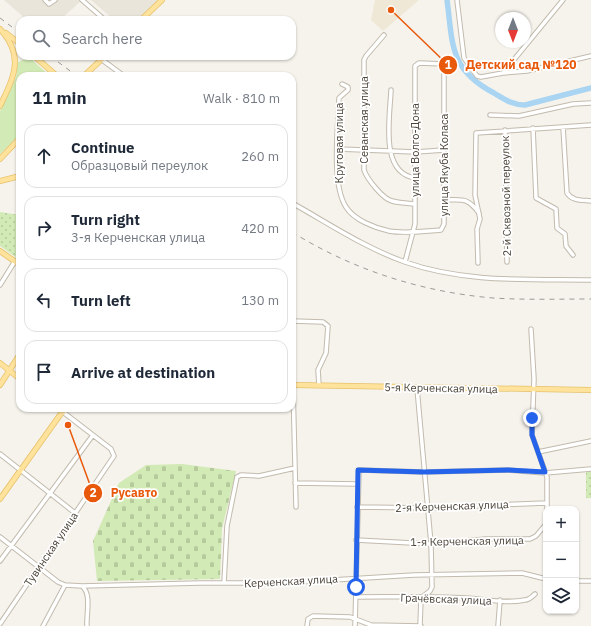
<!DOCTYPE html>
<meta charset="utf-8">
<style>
:root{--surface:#fff;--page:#f2f2f3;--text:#1f2937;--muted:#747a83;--line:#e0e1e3}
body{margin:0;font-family:"IBM Plex Sans",sans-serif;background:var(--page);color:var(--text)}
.controls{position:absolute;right:12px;bottom:12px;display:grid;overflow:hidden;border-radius:8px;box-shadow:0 1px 3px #0004}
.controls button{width:36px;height:36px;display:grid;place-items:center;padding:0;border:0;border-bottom:1px solid var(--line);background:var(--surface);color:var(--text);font:20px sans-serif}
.compass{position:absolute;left:495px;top:12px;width:36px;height:36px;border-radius:50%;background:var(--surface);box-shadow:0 1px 3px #0004;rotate:180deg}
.stop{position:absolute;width:12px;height:12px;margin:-9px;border:3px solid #2563eb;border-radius:50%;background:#fff}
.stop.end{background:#2563eb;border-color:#fff;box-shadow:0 1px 4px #0008}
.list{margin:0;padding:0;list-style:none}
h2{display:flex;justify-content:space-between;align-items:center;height:52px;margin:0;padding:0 16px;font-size:17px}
h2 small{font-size:13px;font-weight:400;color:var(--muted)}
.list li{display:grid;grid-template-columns:26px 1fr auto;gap:12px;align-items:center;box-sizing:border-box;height:64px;margin:0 8px 8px;padding:0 8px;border:1px solid var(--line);border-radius:12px}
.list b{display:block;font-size:15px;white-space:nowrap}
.list p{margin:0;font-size:13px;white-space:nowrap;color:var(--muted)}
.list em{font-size:13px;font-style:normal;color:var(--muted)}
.icon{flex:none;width:22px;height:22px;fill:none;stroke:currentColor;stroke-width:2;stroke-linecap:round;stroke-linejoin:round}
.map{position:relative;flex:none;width:591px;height:626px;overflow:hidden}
.search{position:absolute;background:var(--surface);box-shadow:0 1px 3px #0004;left:16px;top:16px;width:280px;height:44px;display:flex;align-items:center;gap:10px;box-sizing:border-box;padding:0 14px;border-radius:12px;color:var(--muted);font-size:15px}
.panel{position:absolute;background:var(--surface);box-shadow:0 1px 3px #0004;left:16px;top:72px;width:280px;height:340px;border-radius:12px}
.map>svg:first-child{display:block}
.residential{fill:#eae5da}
.education{fill:#efe8d6}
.grass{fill:url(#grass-dots)}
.cemetery{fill:url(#cemetery-stones)}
.park{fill:#d2eab5}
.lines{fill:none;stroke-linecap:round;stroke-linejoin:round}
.river{stroke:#a9d4f2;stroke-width:5.5}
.minor-casing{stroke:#c2bbae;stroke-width:5.5}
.major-casing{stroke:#e6c16a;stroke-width:6}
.minor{stroke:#fff;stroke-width:3.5}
.major{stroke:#ffe39c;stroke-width:4.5}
.rail{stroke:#9a9a9a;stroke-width:1;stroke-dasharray:5 5;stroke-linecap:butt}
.route{stroke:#2563eb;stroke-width:5}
.labels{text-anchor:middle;stroke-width:3.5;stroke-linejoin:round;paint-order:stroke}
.street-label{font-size:11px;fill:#4b4439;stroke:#fff}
.leader{fill:none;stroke:#e8590c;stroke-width:1.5}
.callout-dot{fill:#e8590c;stroke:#fff;stroke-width:1.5}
.mark-label{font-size:12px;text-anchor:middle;font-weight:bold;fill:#fff}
.callout-label{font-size:12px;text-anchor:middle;font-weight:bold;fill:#e8590c;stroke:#fff;stroke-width:3.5;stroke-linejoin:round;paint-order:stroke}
</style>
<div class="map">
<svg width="591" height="626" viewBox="0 0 591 626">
<defs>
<pattern id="grass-dots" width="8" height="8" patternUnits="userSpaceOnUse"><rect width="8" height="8" fill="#d2eab5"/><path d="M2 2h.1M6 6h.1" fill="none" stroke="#b6ca9c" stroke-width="1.8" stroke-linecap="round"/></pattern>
<pattern id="cemetery-stones" width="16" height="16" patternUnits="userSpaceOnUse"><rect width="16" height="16" fill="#d2eab5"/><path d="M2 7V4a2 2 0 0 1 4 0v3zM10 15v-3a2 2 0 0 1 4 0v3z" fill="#b6ca9c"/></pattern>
</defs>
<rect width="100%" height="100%" fill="#f6f3ec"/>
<path class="residential" d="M4 0H82L60 20H27Z
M91 0H160L140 20H114Z"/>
<path class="education" d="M375 0H419L383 31 371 20Z"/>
<path class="grass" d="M0 212 20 215V254L17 258 0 246Z
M586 470H591V498H586Z"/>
<path class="cemetery" d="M182 464 236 471 222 529 220 579 97 581 93 541 119 483 146 465Z"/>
<path class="park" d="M29 57 50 76H20V135L0 154V111L16 77 18 62Z"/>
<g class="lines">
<path class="river" d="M447 0C453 45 449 69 494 93 504 99 512 105 525 105L591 88"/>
<defs>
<path id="minor" d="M45 0 49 4 55 0
M82 0 105 20
M457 0 464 58 477 76 481 77 503 73 563 0
M384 35 366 56 364 60V170C367 179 383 199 392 201 399 203 408 203 415 204
M101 59 124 76
M503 73 527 71 591 56
M342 84 348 87V90L339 98C338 127 331 184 346 207 354 220 375 228 389 231 405 234 424 231 441 230L444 224V70
M391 90C390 117 379 174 416 178
M490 115 519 116 573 104 591 103
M563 127 567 193C572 201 582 200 591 201
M533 128 536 198 556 209 557 228 565 234 566 246 573 255
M505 130 507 262
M338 149 416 152 444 150
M444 200C463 200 467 197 479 213
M292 203C328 223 365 248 405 262 464 283 529 279 591 280
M405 262 415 224V66L419 63 444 64
M478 263 477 229 480 219 475 195 476 133 591 125
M0 285 15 261
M292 321 323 322 328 326 326 353 318 370 319 385
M531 329 534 379 532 435 547 477V509
M293 385 296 507
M417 388 431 544 432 587 430 591 421 598 420 626
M538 452 591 441
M0 454 75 513
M295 483 357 484
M357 507 428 508 546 503
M0 537 58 582 65 585 82 586C92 594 86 614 87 626
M356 540 431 544 486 539H530L536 536 546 524
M0 561 93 435
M576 581H591
M224 583 227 526 237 477 241 475 259 476 295 468
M82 586 200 583H283L414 575 522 573 546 579
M356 597C393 597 430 596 466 598 485 599 506 604 525 600 529 600 532 597 535 594
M0 624 114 456 111 449 63 412
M43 626 65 585
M307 626 308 619 313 616 350 617 371 625 421 626
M355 626 359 470 424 472 508 470 545 473 591 469
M498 626 500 600"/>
<path id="major" d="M141 20 162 0
M0 29C25 56 14 77 0 106
M6 33 20 44
M34 56 57 76
M84 76 105 56
M0 159 20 138
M0 181 20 176
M0 251 20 265
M0 363 20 379
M0 385 20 354
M292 385 591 390
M58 408 63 412
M0 499 65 408"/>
</defs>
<use href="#minor" class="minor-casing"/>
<use href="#major" class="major-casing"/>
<use href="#minor" class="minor"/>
<use href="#major" class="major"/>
<path class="rail" d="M0 18 20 33
M50 56 77 76
M292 232C353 270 422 292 493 298 526 300 558 299 591 299"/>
</g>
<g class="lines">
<path class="route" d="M356 587 358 470 424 472 508 470 545 472 532 435V418"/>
</g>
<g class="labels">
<g class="street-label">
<text transform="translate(364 120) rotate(-90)" y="4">Севанская улица</text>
<text transform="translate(339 143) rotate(-90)" y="4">Круговая улица</text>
<text transform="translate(415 150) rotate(-90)" y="4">улица Волго-Дона</text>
<text transform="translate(444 165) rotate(-90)" y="4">улица Якуба Коласа</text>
<text transform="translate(506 196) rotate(-91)" y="4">2-й Сквозной переулок</text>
<text transform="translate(441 388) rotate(1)" y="4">5-я Керченская улица</text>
<text transform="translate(452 506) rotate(-2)" y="4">2-я Керченская улица</text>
<text transform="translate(467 541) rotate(-1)" y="4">1-я Керченская улица</text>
<text transform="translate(51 549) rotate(-56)" y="4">Тувинская улица</text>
<text transform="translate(291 581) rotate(-3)" y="4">Керченская улица</text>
<text transform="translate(446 599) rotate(2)" y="4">Грачёвская улица</text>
</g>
</g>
<path class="leader" d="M391 10L448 65M68 425L93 493"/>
<g class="callout-dot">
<circle cx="391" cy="10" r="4"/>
<circle cx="68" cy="425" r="4"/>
<circle cx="448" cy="65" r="10"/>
<circle cx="93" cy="493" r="10"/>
</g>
<g class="mark-label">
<text x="448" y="69">1</text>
<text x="93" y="497">2</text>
</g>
<g class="callout-label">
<text x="521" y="69">Детский сад №120</text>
<text x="134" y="497">Русавто</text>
</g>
</svg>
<div class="controls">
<button>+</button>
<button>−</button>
<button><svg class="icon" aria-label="layers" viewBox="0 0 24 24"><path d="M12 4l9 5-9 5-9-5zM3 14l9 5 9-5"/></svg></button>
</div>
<svg class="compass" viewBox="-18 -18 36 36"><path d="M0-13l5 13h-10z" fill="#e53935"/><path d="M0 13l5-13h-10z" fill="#747a83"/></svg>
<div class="stop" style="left:356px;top:587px"></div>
<div class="stop end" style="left:532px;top:418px"></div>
<div class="search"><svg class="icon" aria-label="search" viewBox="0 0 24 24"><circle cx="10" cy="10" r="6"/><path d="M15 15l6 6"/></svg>Search here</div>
<section class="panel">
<h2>11 min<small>Walk · 810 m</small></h2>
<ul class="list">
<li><svg class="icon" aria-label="ahead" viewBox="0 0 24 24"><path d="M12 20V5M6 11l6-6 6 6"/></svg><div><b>Continue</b><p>Образцовый переулок</p></div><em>260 m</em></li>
<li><svg class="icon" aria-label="right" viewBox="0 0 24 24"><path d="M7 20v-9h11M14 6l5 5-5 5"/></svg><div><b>Turn right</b><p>3-я Керченская улица</p></div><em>420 m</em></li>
<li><svg class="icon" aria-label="left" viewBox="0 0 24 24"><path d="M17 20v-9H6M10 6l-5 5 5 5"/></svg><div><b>Turn left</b></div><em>130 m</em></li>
<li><svg class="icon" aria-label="arrive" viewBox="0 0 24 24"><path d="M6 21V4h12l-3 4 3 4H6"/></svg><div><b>Arrive at destination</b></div></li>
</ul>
</section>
</div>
